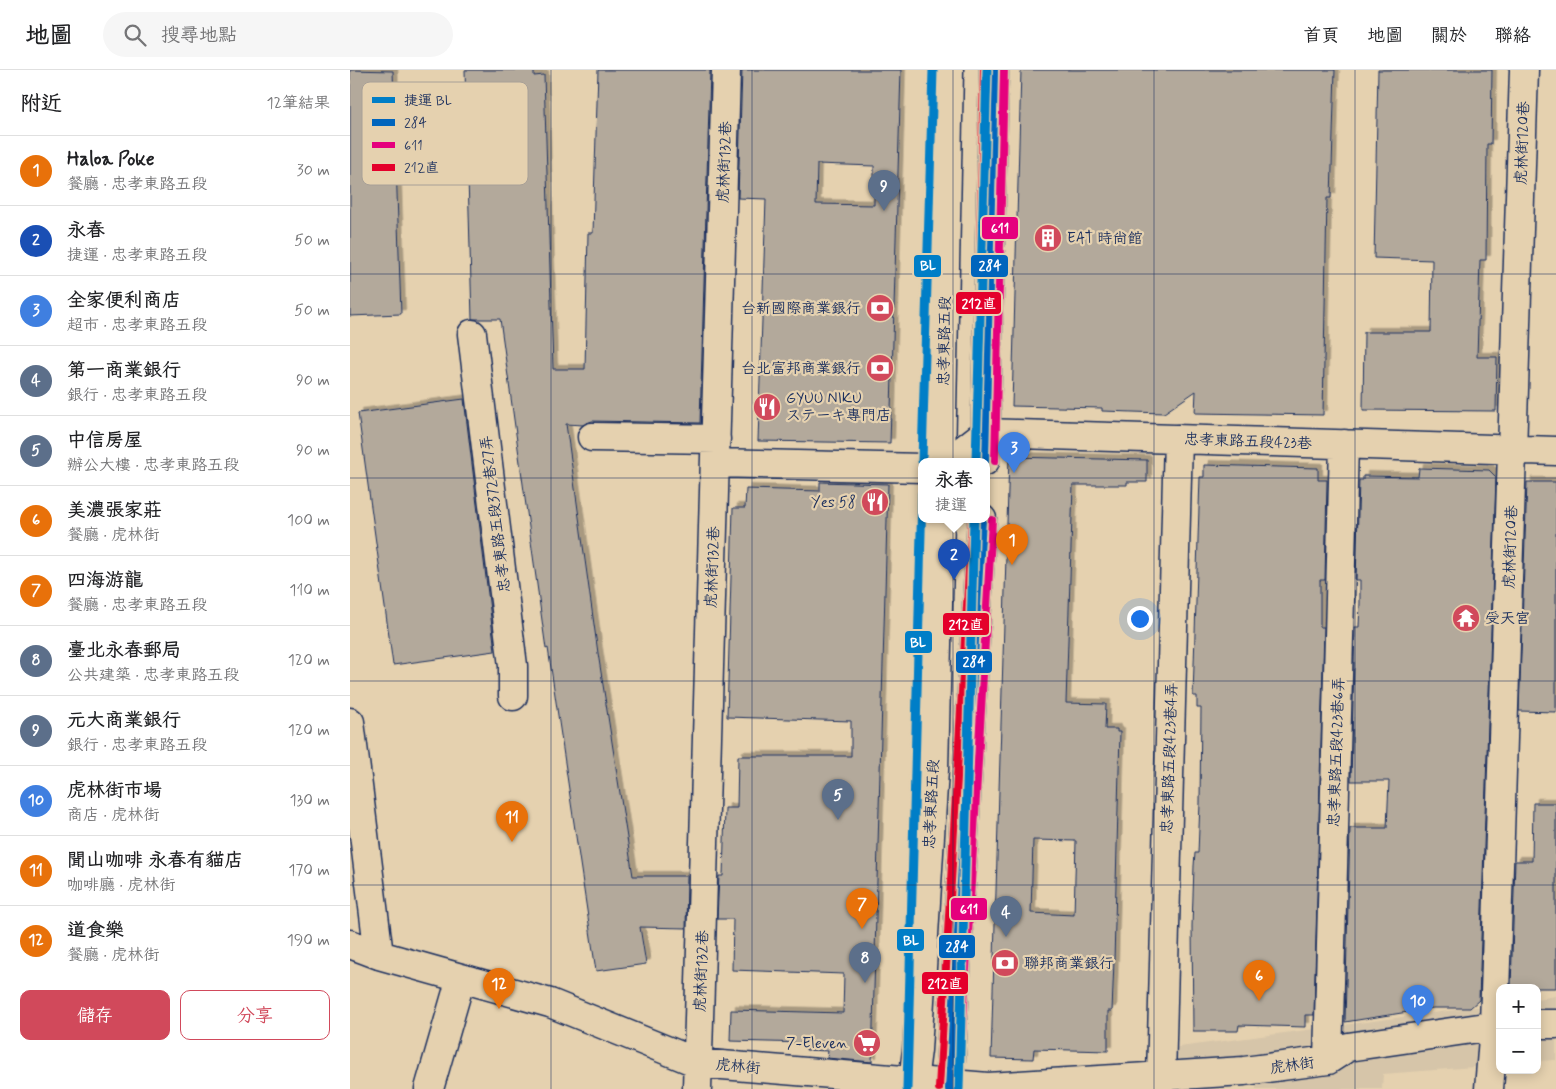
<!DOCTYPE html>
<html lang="zh-TW">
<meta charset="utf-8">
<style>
:root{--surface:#fff;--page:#f6f6f6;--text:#202124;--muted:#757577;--line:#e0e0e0;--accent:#d1495b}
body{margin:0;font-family:Mynerve,"LXGW WenKai TC","Klee One",sans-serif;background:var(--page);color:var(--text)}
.controls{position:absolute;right:15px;bottom:15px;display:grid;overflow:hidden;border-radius:10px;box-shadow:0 2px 12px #0003}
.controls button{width:45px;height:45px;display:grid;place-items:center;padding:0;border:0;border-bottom:1px solid var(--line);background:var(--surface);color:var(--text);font:25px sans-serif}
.you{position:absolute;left:789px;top:548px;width:18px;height:18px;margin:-12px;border:4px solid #fff;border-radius:50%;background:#1a73e8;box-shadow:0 0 0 8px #1a73e833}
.badge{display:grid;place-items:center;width:32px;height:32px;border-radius:50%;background:var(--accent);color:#fff;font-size:16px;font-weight:700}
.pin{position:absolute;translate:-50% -41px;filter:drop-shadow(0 1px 2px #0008)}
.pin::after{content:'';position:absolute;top:26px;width:18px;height:15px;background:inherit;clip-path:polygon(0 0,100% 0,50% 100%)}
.popup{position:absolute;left:568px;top:388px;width:72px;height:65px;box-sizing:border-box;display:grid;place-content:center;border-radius:10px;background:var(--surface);filter:drop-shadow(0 1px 4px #0005);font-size:16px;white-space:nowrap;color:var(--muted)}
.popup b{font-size:19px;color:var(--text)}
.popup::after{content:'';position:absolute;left:50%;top:100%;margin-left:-10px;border:10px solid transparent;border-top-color:var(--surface)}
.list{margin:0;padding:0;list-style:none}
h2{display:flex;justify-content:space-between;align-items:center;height:65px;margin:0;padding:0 20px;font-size:21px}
h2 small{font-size:16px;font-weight:400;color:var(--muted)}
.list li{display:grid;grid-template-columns:32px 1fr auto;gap:15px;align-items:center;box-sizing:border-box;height:70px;padding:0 20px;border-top:1px solid var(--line)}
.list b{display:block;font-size:19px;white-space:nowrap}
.list p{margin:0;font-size:16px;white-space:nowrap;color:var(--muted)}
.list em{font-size:16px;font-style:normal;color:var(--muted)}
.actions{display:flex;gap:10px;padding:15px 20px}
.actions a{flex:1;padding:11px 0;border:1px solid var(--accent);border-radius:10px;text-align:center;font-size:18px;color:var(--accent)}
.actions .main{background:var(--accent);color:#fff}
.icon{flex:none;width:28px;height:28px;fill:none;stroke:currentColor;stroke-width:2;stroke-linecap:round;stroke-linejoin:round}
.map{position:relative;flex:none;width:1206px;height:1019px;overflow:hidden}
header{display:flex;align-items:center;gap:30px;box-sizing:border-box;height:70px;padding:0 25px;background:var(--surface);border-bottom:1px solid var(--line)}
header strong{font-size:24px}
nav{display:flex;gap:28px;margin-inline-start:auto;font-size:18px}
.search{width:350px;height:45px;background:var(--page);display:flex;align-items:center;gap:12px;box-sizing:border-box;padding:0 18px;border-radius:28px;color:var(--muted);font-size:19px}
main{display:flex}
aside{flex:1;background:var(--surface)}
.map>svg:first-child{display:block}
.built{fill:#d6c5a9}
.building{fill:#b3a99b;stroke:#1b2f5e;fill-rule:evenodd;filter:url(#shadow)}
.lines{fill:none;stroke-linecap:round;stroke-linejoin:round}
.minor-casing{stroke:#1b2f5e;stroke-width:31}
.major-casing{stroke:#1b2f5e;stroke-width:31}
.minor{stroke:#e5d1af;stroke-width:28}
.major{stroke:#e5d1af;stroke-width:28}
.bus-1-casing{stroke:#e5d1af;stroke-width:11}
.bus-2-casing{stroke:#e5d1af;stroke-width:11}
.bus-3-casing{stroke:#e5d1af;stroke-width:11}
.bus-1{stroke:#0065bd;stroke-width:8}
.bus-2{stroke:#e5007d;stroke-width:8}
.bus-3{stroke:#e4002b;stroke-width:8}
.metro-1-casing{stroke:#e5d1af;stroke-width:12}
.metro-1{stroke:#007ec7;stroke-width:9}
.grid{fill:none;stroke:#1b2f5e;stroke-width:1;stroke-opacity:0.55}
.labels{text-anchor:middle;stroke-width:4.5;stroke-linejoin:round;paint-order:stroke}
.street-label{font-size:15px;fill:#1b2f5e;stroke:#e5d1af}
.poi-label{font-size:15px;fill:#1b2f5e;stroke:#e5d1af;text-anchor:start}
.key{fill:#e5d1af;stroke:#a8a097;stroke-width:1}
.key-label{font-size:14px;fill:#1b2f5e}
.line-badge{stroke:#e5d1af;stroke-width:2}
.badge-label{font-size:14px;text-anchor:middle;font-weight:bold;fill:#fff}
</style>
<header>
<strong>地圖</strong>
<div class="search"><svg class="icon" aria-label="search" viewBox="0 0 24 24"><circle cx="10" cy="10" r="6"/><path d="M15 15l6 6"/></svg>搜尋地點</div>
<nav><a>首頁</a><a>地圖</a><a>關於</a><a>聯絡</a></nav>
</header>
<main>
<aside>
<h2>附近<small>12筆結果</small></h2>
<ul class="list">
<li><span class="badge" style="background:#e8710a">1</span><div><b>Haloa Poke</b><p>餐廳 · 忠孝東路五段</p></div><em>30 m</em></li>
<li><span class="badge" style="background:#1a4fb4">2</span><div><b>永春</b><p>捷運 · 忠孝東路五段</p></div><em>50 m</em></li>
<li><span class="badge" style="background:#3f7fe0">3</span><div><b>全家便利商店</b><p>超市 · 忠孝東路五段</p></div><em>50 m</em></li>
<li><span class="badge" style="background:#5c6f8a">4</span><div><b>第一商業銀行</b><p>銀行 · 忠孝東路五段</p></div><em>90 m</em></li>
<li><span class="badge" style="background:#5c6f8a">5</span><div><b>中信房屋</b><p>辦公大樓 · 忠孝東路五段</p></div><em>90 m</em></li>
<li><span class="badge" style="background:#e8710a">6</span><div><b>美濃張家莊</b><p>餐廳 · 虎林街</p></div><em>100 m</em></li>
<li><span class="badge" style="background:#e8710a">7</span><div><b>四海游龍</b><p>餐廳 · 忠孝東路五段</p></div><em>110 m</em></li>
<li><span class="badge" style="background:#5c6f8a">8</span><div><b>臺北永春郵局</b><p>公共建築 · 忠孝東路五段</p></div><em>120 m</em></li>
<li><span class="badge" style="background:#5c6f8a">9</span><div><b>元大商業銀行</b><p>銀行 · 忠孝東路五段</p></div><em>120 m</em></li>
<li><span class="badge" style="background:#3f7fe0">10</span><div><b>虎林街市場</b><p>商店 · 虎林街</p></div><em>130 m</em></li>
<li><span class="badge" style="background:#e8710a">11</span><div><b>聞山咖啡 永春有貓店</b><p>咖啡廳 · 虎林街</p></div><em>170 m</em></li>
<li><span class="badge" style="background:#e8710a">12</span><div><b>道食樂</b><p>餐廳 · 虎林街</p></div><em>190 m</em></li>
</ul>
<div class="actions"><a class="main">儲存</a><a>分享</a></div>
</aside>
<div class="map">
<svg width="1206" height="1019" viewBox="0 0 1206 1019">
<defs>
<filter id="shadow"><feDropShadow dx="4.5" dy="-4.5" stdDeviation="0" flood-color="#0004"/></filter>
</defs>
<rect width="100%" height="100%" fill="#e5d1af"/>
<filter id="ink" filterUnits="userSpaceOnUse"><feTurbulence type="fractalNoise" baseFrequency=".02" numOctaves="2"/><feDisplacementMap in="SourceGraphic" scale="10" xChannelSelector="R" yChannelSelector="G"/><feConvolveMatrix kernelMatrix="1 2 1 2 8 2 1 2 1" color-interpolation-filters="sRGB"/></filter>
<g filter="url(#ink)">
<path class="built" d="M1206 926V990L1187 991V929Z
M1150 934V995L1033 1004 1032 1019H906V1007L842 1019H829L822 978Z"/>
<path class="building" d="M0 0 43 1 51 244 0 246Z
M115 0H184V6L194 5 203 299H235L238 163H243L248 0H360L350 353 242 351 233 355 216 354 248 583 283 806H337L336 858 290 857 296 894 246 901 198 578 196 579 150 249H122Z
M392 0H551L540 373 408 371 416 129 388 128ZM467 94 524 96V135L466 134Z
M671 0H985L981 128H977L973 345 845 343 846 321 814 343 752 341V338L662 336Z
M1028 0H1142L1141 74H1137L1136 190H1130L1127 287H1147L1146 341 1013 340 1014 262H1081L1082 190 1024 188Z
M114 329 145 581 43 595 8 343Z
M659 387 797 390V412H777V415H723L716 633 756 634 755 659H767V662H770L764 891 762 941H758V981L684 979 683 989 641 988ZM683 770 726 771 724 845 681 843Z
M854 395 968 398V410H977L975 510H970V557H974L964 945H955V957L889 955 888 961H843L842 856 844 796 845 783H848L850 733 851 638H847V626H843L850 407H854Z
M1069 398 1139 400 1146 407 1129 930 1120 938H1083L995 952 1000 758H1037L1039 711H1001L1005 557H1009L1010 533V510H1006L1009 410H1013V406L1068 407Z
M470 412 538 414 522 992 477 988 478 981 456 980V973L380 971 381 940 493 943 494 904 382 900 383 849H367L369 806H373L375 738H387L388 686H501V651L377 647 383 438H395L396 419 470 421Z
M1177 412H1206V642L1169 641Z
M1183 733H1206V918H1161L1165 791H1182Z"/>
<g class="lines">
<defs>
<path id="minor" d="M122 264 163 596V626
M242 367 366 369
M599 391 635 363 1206 381
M365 393 572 398
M0 652 29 885
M0 874 29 885 200 933 348 993 638 1017 894 1001 978 990 998 977 1150 955
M1187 954H1206
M978 990 994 374
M811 1007 828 369
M79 1019 111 908
M347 1019 376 0
M1139 1019 1144 955 1174 0"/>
<path id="major" d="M591 391 599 0
M635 391 644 0
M562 1019 567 980 584 700 590 449
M599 1019 632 449"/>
</defs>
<use href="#minor" class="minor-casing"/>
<use href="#major" class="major-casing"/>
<use href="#minor" class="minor"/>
<use href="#major" class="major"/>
<defs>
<path id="bus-1" d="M635 391 644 0
M599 1019 632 449"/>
<path id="bus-2" d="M645 391 654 0
M609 1019 642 450"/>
<path id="bus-3" d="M625 391 634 0
M589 1018 622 449"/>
</defs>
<use href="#bus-1" class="bus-1-casing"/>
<use href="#bus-2" class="bus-2-casing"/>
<use href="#bus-3" class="bus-3-casing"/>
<use href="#bus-1" class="bus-1"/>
<use href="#bus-2" class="bus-2"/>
<use href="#bus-3" class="bus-3"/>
<defs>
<path id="metro-1" d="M572 391 583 0
M626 391 637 0
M557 1019 572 423
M609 1019 624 449"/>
</defs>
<use href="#metro-1" class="metro-1-casing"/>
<use href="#metro-1" class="metro-1"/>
</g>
</g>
<path class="grid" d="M201 0V1019M402 0V1019M603 0V1019M804 0V1019M1005 0V1019M0 204H1206M0 408H1206M0 611H1206M0 815H1206"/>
<defs>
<symbol id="building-disc" viewBox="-11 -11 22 22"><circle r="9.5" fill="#d1495b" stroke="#e5d1af"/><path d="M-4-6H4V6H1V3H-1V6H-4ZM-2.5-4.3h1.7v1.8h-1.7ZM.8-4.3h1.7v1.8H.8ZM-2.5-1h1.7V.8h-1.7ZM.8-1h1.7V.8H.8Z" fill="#fff"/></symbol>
<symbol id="bank-disc" viewBox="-11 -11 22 22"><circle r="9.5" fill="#d1495b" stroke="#e5d1af"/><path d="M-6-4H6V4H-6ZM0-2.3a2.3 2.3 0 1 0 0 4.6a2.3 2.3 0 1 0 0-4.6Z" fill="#fff"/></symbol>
<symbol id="restaurant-disc" viewBox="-11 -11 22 22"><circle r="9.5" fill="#d1495b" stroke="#e5d1af"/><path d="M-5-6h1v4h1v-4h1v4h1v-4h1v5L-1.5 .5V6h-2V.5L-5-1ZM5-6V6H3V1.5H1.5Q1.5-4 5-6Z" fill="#fff"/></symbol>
<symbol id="temple-disc" viewBox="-11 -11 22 22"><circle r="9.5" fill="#d1495b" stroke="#e5d1af"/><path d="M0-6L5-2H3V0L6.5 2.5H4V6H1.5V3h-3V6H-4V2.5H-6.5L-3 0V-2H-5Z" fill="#fff"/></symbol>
<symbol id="supermarket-disc" viewBox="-11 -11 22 22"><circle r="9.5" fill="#d1495b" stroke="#e5d1af"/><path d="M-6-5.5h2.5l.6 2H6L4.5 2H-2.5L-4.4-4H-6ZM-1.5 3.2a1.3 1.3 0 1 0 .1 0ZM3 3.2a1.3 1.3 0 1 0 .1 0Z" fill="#fff"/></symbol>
</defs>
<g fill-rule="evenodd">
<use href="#building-disc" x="682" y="152" width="32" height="32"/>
<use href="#bank-disc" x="514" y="222" width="32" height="32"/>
<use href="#bank-disc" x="514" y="282" width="32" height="32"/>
<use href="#restaurant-disc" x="401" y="321" width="32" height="32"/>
<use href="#restaurant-disc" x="509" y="416" width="32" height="32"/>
<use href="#temple-disc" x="1100" y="532" width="32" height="32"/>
<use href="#bank-disc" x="639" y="877" width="32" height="32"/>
<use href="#supermarket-disc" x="501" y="957" width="32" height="32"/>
</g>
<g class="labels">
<g class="street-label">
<text transform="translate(1172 73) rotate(-88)" y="5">虎林街120巷</text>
<text transform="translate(374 92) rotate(-88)" y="5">虎林街132巷</text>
<text transform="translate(594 271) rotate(-89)" y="5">忠孝東路五段</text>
<text transform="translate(898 371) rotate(2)" y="5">忠孝東路五段423巷</text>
<text transform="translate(145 444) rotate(-97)" y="5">忠孝東路五段372巷27弄</text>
<text transform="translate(1160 477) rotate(-88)" y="5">虎林街120巷</text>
<text transform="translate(362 497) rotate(-88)" y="5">虎林街132巷</text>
<text transform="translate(986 682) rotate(-88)" y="5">忠孝東路五段423巷6弄</text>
<text transform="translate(819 688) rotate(-88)" y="5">忠孝東路五段423巷4弄</text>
<text transform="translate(581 734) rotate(-87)" y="5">忠孝東路五段</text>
<text transform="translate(351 901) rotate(-88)" y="5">虎林街132巷</text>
<text transform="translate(942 995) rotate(-8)" y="5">虎林街</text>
<text transform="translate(388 996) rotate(5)" y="5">虎林街</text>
</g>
<g class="poi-label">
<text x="717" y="173">EAT 時尚館</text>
<text x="511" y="243" text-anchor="end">台新國際商業銀行</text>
<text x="511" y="303" text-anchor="end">台北富邦商業銀行</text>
<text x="436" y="333">GYUU NIKU<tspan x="436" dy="17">ステーキ專門店</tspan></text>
<text x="506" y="437" text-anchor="end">Yes 58</text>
<text x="1135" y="553">受天宮</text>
<text x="674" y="898">聯邦商業銀行</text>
<text x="498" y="978" text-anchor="end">7-Eleven</text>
</g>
</g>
<rect x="12" y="12" width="166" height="103" rx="8" class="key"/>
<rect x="22" y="27" width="23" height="6" fill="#007ec7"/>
<rect x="22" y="49" width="23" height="7" fill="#0065bd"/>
<rect x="22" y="72" width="23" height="6" fill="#e5007d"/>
<rect x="22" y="94" width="23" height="7" fill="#e4002b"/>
<g class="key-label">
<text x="54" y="35">捷運 BL</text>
<text x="54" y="57">284</text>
<text x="54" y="80">611</text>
<text x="54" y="102">212直</text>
</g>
<g class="line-badge">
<rect x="631" y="146" width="38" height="24" rx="5" fill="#e5007d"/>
<rect x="563" y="184" width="29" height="24" rx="5" fill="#007ec7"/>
<rect x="620" y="184" width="39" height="24" rx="5" fill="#0065bd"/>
<rect x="605" y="221" width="47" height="24" rx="5" fill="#e4002b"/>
<rect x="592" y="542" width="48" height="24" rx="5" fill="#e4002b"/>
<rect x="554" y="560" width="29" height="24" rx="5" fill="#007ec7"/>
<rect x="605" y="580" width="38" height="24" rx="5" fill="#0065bd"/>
<rect x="600" y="827" width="38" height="24" rx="5" fill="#e5007d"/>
<rect x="546" y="858" width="29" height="24" rx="5" fill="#007ec7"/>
<rect x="588" y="864" width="38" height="25" rx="5" fill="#0065bd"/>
<rect x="571" y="901" width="48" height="24" rx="5" fill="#e4002b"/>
</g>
<g class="badge-label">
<text x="650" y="163">611</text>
<text x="578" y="200">BL</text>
<text x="640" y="200">284</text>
<text x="629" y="238">212直</text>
<text x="616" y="559">212直</text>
<text x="568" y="577">BL</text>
<text x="624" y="596">284</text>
<text x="619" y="844">611</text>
<text x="561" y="875">BL</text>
<text x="607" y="881">284</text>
<text x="595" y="918">212直</text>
</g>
</svg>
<div class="controls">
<button>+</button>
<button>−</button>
</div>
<div class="you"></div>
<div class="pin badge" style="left:662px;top:495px;background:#e8710a">1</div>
<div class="pin badge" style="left:604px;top:510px;background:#1a4fb4">2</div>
<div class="popup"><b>永春</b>捷運</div>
<div class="pin badge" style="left:664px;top:403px;background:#3f7fe0">3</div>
<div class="pin badge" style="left:656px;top:867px;background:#5c6f8a">4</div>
<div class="pin badge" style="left:488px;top:750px;background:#5c6f8a">5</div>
<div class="pin badge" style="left:909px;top:931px;background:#e8710a">6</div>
<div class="pin badge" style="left:512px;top:859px;background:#e8710a">7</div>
<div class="pin badge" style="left:515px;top:913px;background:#5c6f8a">8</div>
<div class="pin badge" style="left:534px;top:141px;background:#5c6f8a">9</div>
<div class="pin badge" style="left:1068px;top:956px;background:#3f7fe0">10</div>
<div class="pin badge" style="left:162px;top:772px;background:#e8710a">11</div>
<div class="pin badge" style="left:149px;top:939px;background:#e8710a">12</div>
</div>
</main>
